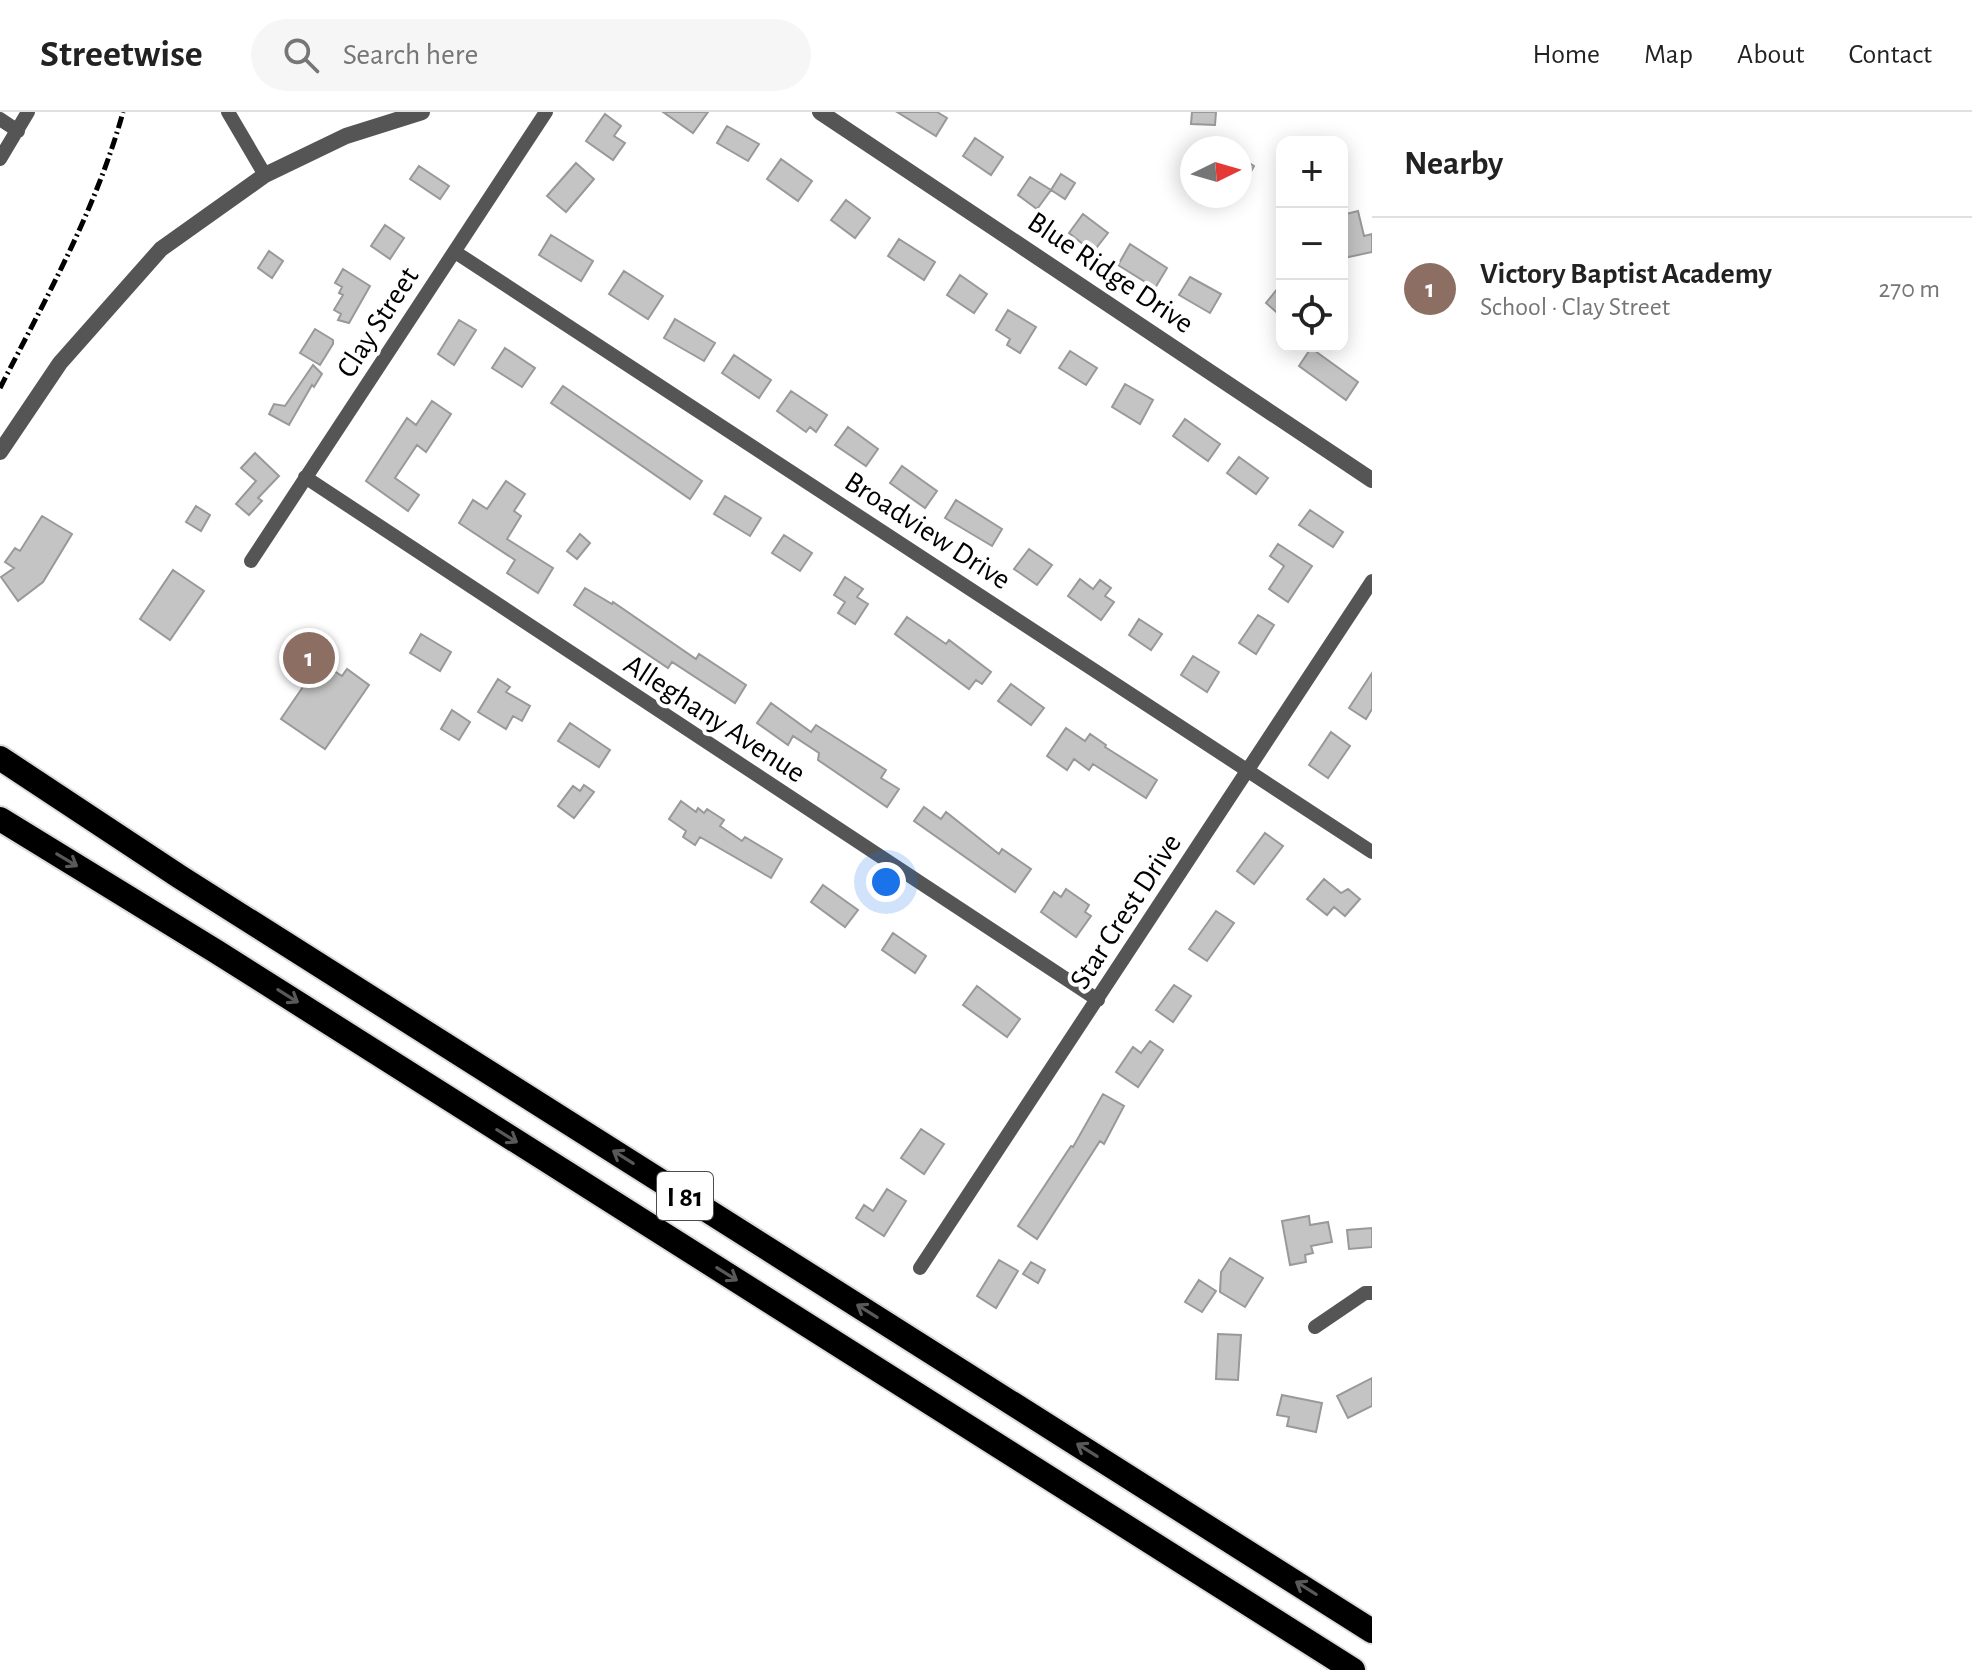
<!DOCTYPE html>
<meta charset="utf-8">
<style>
:root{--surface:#fff;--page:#f6f6f6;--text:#222;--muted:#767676;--line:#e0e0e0;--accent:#ea580c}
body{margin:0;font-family:"Alegreya Sans",sans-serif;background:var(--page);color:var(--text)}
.controls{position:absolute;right:24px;top:24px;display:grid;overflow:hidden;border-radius:16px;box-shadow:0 4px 20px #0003}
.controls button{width:72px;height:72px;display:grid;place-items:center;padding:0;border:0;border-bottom:2px solid var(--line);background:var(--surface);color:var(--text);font:40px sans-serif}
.compass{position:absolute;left:1180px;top:24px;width:72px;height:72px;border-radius:50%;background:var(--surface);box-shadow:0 4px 20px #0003;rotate:85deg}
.you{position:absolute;left:886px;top:770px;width:28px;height:28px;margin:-20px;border:6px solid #fff;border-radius:50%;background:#1a73e8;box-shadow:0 0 0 12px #1a73e833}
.badge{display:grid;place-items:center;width:52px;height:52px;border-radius:50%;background:var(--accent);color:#fff;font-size:26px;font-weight:700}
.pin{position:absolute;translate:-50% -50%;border:4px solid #fff;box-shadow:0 2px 8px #0006}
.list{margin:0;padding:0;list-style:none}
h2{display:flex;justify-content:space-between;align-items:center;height:104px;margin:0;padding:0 32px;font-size:34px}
h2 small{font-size:26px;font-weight:400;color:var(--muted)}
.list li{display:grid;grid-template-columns:52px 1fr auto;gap:24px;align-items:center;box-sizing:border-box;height:144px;padding:0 32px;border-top:2px solid var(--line)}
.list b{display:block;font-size:30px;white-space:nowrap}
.list p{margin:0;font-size:26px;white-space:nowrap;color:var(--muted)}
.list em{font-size:26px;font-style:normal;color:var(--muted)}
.icon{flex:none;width:44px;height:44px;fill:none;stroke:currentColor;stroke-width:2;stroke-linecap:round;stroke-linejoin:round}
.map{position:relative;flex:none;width:1372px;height:1558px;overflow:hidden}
header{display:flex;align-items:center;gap:48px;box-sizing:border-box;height:112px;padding:0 40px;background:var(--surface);border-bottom:2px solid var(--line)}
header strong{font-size:38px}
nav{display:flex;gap:44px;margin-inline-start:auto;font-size:28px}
.search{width:560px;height:72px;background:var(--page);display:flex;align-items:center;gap:20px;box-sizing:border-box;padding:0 28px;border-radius:44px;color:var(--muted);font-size:30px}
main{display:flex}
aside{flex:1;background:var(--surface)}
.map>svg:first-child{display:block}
.building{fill:#c4c4c4;stroke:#999;stroke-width:2}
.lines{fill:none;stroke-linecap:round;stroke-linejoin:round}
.motorway-casing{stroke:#dbdbdb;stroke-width:28}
.minor{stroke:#555;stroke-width:14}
.tertiary{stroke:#555;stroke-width:16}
.motorway{stroke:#000;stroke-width:24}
.rail{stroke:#000;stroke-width:5;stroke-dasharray:12 4 2 4;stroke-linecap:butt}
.oneway{stroke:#595959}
.labels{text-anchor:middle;stroke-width:8;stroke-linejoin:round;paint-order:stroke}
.shield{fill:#fff;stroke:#4c4c4c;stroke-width:2}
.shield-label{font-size:28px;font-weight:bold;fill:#000}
.street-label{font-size:30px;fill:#000;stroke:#fff}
</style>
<header>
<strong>Streetwise</strong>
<div class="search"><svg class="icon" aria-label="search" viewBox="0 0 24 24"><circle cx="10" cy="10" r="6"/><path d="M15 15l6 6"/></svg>Search here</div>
<nav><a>Home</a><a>Map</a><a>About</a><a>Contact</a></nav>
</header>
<main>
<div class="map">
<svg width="1372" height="1558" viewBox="0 0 1372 1558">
<rect width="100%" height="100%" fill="#fff"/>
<path class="building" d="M663 0H708L693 21Z
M897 0H937L947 6 936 24Z
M1192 0H1216L1215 13 1191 12Z
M605 2 621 14 614 24 625 31 613 48 586 29Z
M727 14 759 32 748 49 717 31Z
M975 26 1003 45 991 63 963 44Z
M1240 45 1254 54 1240 79Z
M781 47 812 69 798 89 767 67Z
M576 51 594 67 566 100 547 84Z
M419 54 449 74 440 87 410 67Z
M1061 62 1075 71 1065 87 1051 78Z
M1030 65 1051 78 1037 97 1018 83Z
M846 88 870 106 855 126 831 108Z
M1358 99 1364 124 1372 122V140L1344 146 1342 103Z
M1083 102 1108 121 1093 140 1069 121Z
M385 113 404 126 390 147 371 134Z
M551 123 593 149 581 169 539 143Z
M899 127 935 150 924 168 888 144Z
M1130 132 1167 156 1155 176 1118 153Z
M269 139 283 149 272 166 258 156Z
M343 157 370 174 349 211 338 208 341 202 334 198 343 183 339 181 342 175 335 171Z
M624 159 663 184 648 207 609 182Z
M960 163 987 182 974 201 947 183Z
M1190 165 1221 182 1210 201 1179 183Z
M1282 171V205L1266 191Z
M1008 198 1036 215 1020 241 1007 233 1010 227 996 218Z
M675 207 715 231 704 249 664 226Z
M459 208 476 218 454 253 438 242Z
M315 217 333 228V232L320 253 300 241Z
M505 236 535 256 522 275 492 256Z
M1311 236 1358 270 1346 288 1299 254Z
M1070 239 1097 256 1086 273 1059 256Z
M734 243 771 268 759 286 722 261Z
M313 253 322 262 314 275 312 273 289 313 269 302 274 292 285 294Z
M1125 272 1153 288 1140 312 1112 295Z
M563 274 702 369 690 387 551 291Z
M791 279 827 303 816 320 810 315 806 320 777 299Z
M432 289 451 302 426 340 417 333 395 366 419 383 408 399 366 369 407 306 416 313Z
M1185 307 1220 332 1208 349 1173 324Z
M848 315 878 337 866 354 835 333Z
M255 341 279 364 258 386 262 389 249 403 236 392 256 369 241 356Z
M1239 345 1268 366 1256 382 1227 361Z
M902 354 937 379 925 396 890 371Z
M506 369 525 382 514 399 521 404 507 427 553 456 538 481 507 461 515 448 459 411 473 388 487 397Z
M725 384 761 406 750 424 714 402Z
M956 388 1002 417 992 434 945 406Z
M196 394 210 403 201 419 186 410Z
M1310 398 1343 420 1333 435 1299 413Z
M42 404 72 422 43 470 18 489 1 465 14 456 5 450 15 436 20 439Z
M580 422 590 431 577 447 567 439Z
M784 423 812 441 800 459 772 441Z
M1278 432 1312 454 1288 490 1269 477 1284 454 1270 444Z
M1029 437 1052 453 1037 473 1014 457Z
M173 458 204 479 170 528 140 507Z
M845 465 863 477 857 485 868 492 855 512 838 501 845 490 834 483Z
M1080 467 1093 477 1100 468 1111 476 1105 484 1114 490 1101 508 1068 484Z
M585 476 612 492 613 490 696 547 699 542 746 573 735 591 672 550 668 556 574 493Z
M1258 503 1274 513 1256 542 1239 531Z
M907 505 946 532 949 528 991 560 982 572 976 568 969 577 895 522Z
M1139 507 1162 522 1151 538 1129 523Z
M421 522 451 540 440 559 410 541Z
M1193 544 1219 560 1207 580 1181 563Z
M320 550 342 564 347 557 369 573 325 637 281 607Z
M1372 561V597L1366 607 1349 596Z
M498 567 510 575 506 580 530 594 522 609 513 604 506 617 478 600Z
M1011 572 1044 596 1031 613 998 589Z
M771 591 811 620 816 613 886 658 881 666 899 677 887 695 818 648 819 641 793 624 788 633 757 611Z
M452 598 470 610 459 628 441 617Z
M570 611 610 638 599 655 558 629Z
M1066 616 1085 629 1090 622 1106 633 1105 635 1157 668 1146 686 1093 652 1089 658 1074 647 1067 658 1047 644Z
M1331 620 1350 634 1328 666 1309 653Z
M584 673 594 680 574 706 558 694 573 674 580 679Z
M681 689 696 700 698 696 704 701 707 697 724 708 720 714 742 729 745 725 782 747 771 766 700 725 695 733 683 725 686 719 669 707Z
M924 695 941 707 946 700 999 742 1002 737 1031 757 1015 780 914 709Z
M1265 721 1283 734 1254 772 1237 759Z
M1324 767 1341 781 1348 777 1360 787 1345 804 1334 795 1327 803 1307 787Z
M823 773 858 798 845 815 811 790Z
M1066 777 1089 793 1085 800 1091 804 1076 825 1041 800 1054 780 1061 785Z
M1216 799 1234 811 1207 849 1189 837Z
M893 821 926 844 915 861 882 838Z
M1174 873 1191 884 1173 910 1156 898Z
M977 874 1020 907 1007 925 963 893Z
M1150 929 1163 938 1138 975 1116 960 1133 935 1141 941Z
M1103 982 1124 994 1104 1032 1100 1029 1037 1127 1018 1114 1071 1034 1073 1035Z
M921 1017 944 1032 924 1062 901 1046Z
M887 1077 906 1089 884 1124 856 1106 864 1093 873 1099Z
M1309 1104 1310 1113 1328 1110 1332 1130 1311 1134 1313 1141 1305 1143 1306 1150 1290 1153 1282 1109Z
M1372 1116V1135L1349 1137 1347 1118Z
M1230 1146 1263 1166 1245 1195 1220 1180 1221 1160Z
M999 1148 1018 1159 996 1196 977 1184Z
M1031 1150 1045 1158 1038 1171 1023 1162Z
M1199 1168 1216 1179 1202 1200 1185 1190Z
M1218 1222 1241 1223 1238 1268 1216 1267Z
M1372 1266V1294L1348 1306 1337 1284Z
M1282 1283 1322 1291 1316 1320 1287 1314 1289 1305 1277 1303Z"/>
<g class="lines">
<defs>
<path id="motorway" d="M0 646 180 765 1372 1519
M0 707 217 840 1353 1558"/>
</defs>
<use href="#motorway" class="motorway-casing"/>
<path class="minor" d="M228 0 265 63
M0 7 18 19
M0 47 28 0
M455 140 1372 740
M305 365 1098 888
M251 449 546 0
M920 1156 1372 469
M1315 1215 1365 1181H1372"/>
<path class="tertiary" d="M820 0 1372 368
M0 340 60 251 161 137 265 63 346 24 422 0"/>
<use href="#motorway" class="motorway"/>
<path class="rail" d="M0 276C46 186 96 98 123 0"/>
</g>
<defs><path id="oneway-shaft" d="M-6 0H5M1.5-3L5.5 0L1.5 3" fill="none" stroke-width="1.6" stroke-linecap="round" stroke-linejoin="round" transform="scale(2)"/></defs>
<g class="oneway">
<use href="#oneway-shaft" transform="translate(67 748) rotate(31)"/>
<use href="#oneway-shaft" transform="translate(288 884) rotate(32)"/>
<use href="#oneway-shaft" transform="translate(507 1024) rotate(32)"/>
<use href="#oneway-shaft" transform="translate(623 1045) rotate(-148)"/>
<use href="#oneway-shaft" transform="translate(727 1162) rotate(32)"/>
<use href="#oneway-shaft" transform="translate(867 1199) rotate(-148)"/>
<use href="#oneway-shaft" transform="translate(1087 1338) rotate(-148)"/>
<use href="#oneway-shaft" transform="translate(1306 1476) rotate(-148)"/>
</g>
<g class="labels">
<rect class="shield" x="657" y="1060" width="56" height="48" rx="6"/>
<g class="shield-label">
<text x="685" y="1094">I 81</text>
</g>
<g class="street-label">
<text transform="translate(1111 160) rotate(34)" y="10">Blue Ridge Drive</text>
<text transform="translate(377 210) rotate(-57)" y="10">Clay Street</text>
<text transform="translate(928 418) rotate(33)" y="10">Broadview Drive</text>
<text transform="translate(715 606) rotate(33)" y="10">Alleghany Avenue</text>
<text transform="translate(1125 799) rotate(-57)" y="10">Star Crest Drive</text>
</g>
</g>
</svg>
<div class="controls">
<button>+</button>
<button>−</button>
<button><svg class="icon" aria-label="locate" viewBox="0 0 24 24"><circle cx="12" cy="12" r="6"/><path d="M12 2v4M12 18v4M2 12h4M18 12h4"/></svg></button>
</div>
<svg class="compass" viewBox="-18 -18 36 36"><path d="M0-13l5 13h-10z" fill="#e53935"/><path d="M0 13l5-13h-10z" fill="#767676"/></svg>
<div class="you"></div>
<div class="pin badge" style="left:309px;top:546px;background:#8d6e63">1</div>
</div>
<aside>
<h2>Nearby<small></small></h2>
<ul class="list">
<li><span class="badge" style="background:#8d6e63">1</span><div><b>Victory Baptist Academy</b><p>School · Clay Street</p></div><em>270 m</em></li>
</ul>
</aside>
</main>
